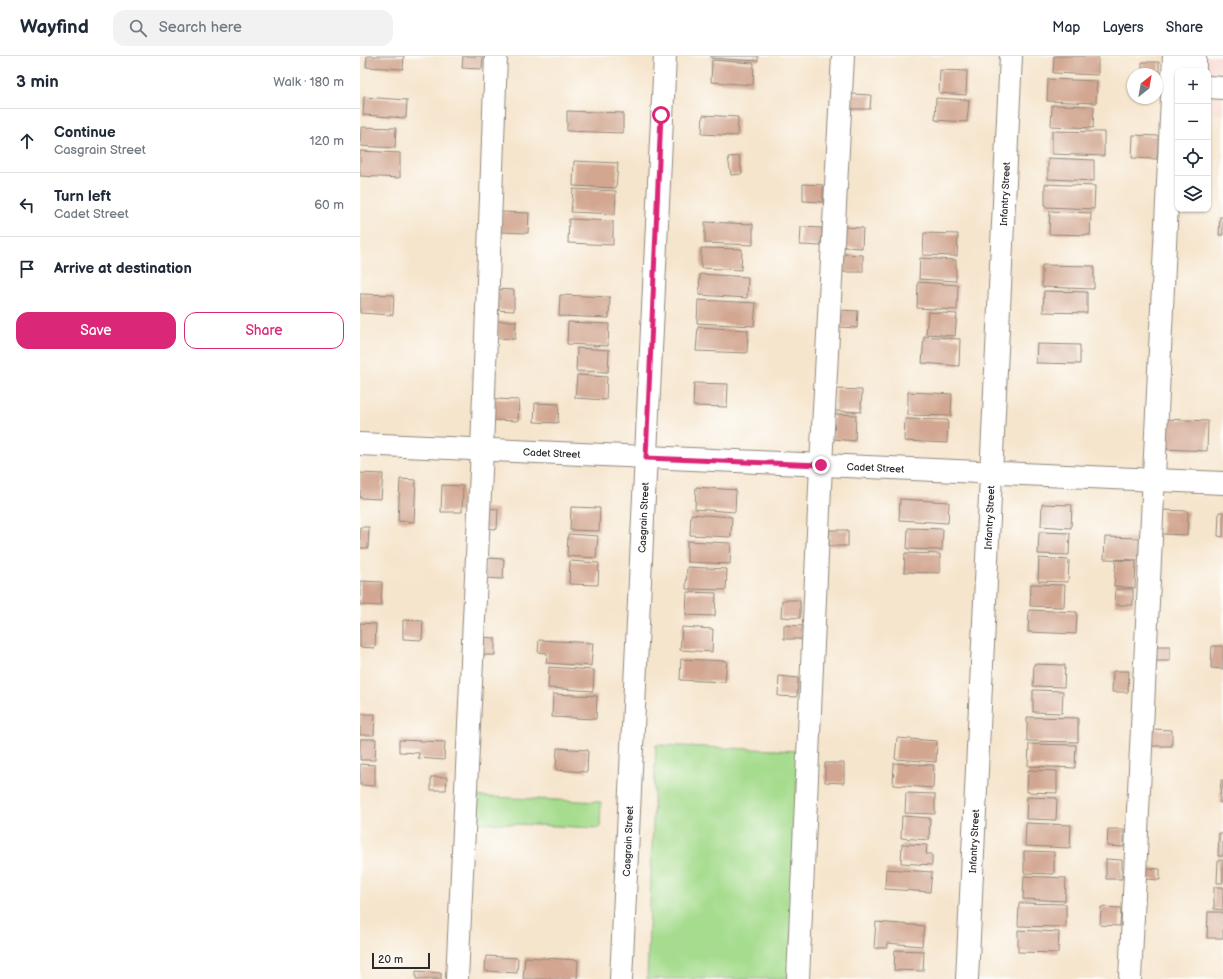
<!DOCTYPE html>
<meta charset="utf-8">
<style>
:root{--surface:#fff;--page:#f2f2f3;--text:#1f2937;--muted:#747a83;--line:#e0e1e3;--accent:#db2777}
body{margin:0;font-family:"Balsamiq Sans",sans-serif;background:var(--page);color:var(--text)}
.controls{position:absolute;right:12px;top:12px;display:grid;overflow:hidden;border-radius:8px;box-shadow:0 1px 3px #0004}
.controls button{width:36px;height:36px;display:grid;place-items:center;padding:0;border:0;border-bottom:1px solid var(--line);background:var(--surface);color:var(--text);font:20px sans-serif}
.compass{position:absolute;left:767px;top:12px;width:36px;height:36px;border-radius:50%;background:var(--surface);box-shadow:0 1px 3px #0004;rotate:31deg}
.scale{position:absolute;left:12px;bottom:10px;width:58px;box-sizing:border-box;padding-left:4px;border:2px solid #2b2b2b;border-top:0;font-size:11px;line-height:14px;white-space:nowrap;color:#2b2b2b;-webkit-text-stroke:3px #fdfcf7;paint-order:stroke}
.stop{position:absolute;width:12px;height:12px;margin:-9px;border:3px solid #db2777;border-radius:50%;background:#fff}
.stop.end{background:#db2777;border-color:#fff;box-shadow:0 1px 4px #0008}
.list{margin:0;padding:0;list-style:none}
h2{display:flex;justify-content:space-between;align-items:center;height:52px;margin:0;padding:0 16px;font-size:17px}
h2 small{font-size:13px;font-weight:400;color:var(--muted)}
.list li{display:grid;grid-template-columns:26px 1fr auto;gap:12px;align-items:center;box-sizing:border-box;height:64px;padding:0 16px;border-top:1px solid var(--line)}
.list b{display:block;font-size:15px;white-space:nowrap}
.list p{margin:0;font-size:13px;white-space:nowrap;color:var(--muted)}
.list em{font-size:13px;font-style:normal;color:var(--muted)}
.actions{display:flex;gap:8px;padding:12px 16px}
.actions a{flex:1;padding:9px 0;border:1px solid var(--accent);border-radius:12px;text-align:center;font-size:14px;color:var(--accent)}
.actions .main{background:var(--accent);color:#fff}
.icon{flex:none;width:22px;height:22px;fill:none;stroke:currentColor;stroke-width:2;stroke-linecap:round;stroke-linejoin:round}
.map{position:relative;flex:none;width:863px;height:923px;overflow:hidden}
header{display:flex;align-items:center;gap:24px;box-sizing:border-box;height:56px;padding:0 20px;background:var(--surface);border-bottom:1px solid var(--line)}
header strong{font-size:19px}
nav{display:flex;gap:22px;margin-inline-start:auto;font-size:14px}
.search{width:280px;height:36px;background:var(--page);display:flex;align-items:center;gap:10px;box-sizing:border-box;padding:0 14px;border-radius:12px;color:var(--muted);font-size:15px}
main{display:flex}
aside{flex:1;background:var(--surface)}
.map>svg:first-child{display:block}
.built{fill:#f7d1c8}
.green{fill:#a5dc8d;stroke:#68845c}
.building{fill:#d2a690}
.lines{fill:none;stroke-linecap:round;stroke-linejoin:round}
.minor-casing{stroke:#90887c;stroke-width:24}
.minor{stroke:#fff;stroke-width:22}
.route{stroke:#db2777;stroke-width:5}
.labels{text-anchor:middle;stroke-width:3;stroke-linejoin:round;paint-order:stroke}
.street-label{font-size:10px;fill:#2b2b2b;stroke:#fdfcf7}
</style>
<header>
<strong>Wayfind</strong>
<div class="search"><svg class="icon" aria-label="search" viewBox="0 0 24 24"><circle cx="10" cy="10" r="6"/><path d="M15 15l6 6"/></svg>Search here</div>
<nav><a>Map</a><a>Layers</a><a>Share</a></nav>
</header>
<main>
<aside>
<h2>3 min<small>Walk · 180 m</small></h2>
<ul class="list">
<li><svg class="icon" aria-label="ahead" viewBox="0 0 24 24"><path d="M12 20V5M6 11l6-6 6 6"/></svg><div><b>Continue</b><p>Casgrain Street</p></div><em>120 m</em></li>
<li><svg class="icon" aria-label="left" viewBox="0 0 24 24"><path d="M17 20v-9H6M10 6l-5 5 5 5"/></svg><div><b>Turn left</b><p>Cadet Street</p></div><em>60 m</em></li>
<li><svg class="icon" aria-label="arrive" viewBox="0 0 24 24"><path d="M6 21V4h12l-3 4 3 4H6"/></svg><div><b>Arrive at destination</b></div></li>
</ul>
<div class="actions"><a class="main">Save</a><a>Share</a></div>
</aside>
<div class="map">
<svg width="863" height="923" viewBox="0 0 863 923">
<rect width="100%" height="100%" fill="#fdfcf7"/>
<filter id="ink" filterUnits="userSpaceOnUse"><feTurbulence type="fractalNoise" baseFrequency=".025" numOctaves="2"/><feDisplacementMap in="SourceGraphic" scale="8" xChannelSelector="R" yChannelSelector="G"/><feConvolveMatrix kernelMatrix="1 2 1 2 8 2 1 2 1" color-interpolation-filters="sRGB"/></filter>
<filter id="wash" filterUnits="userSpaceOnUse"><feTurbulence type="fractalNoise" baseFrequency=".012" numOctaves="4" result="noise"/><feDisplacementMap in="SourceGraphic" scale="16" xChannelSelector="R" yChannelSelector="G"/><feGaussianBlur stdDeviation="0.9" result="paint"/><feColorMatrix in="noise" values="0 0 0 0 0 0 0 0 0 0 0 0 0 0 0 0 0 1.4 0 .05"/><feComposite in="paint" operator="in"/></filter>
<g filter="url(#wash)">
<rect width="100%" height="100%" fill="#f6e5cd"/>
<path class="built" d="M821 0H863V58L848 57V15H821Z"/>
<path class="green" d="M296 689 438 695 430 923H287Z
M108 740 241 746 240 772 107 766Z"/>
<g id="blocks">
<path class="building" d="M7 0H44L43 13 6 11Z
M103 0H123L122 13 102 12Z
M351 0H398V5L351 2Z
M694 0H738V19L693 17Z
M352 4 394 7 393 29 351 26Z
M782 6H799V24L797 23V18H782Z
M580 14 607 15 606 39 579 37Z
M688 23 737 25 736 47 687 45Z
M491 38 511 39 510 53H491Z
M4 41 47 44 46 62 3 59Z
M576 42 609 44 607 66 575 64Z
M692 49 734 50 733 72 691 70Z
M207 55 263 57V77L207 75Z
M343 59 378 61 377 80 342 78Z
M1 71 36 72 35 92 0 90Z
M692 75 744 76V100L692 98Z
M773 79 799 80 797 103 772 102Z
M0 95 40 97V122L0 120Z
M379 100 382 118 371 119 368 101Z
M688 102 734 104V125L688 123Z
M214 105 258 107 256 132 213 130Z
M443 128 463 129V146L443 145Z
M685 128 735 130 734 153 685 151Z
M213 133 256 135 255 158 211 156Z
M690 155 731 157 730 179 689 178Z
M141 156 169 157 168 177 140 176Z
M860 161H863V179H859Z
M209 163 253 165V189L208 187Z
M345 166 393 168V189L345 187Z
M441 171 462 172 461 190 440 189Z
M484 171 503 172 502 192 484 191Z
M564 177 598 178 597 200 563 199Z
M341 192 382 193 381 214 341 212Z
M482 198 503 199V216H482Z
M560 202 596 204V225L559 223Z
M682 209 734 210V233L682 231Z
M340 218 388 221 387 242 339 239Z
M558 226 598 229 597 254 557 252Z
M135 233 154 234V255L134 254Z
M684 235 727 236V257L683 256Z
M0 238 34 239 33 259 0 257Z
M200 239 250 241 249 262 199 260Z
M338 244 396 247 394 270 337 267Z
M479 254 498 255 497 272 479 271Z
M568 256 597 258 595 280 566 278Z
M137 265H156L155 283 137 282Z
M208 266 249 268 248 290 207 288Z
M338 271 388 274 387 297 336 295Z
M564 280 600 283 599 310 562 307Z
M677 288 720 289V308L676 307Z
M217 292 249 294 248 316 216 315Z
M217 319 247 321 246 344 215 342Z
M334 327 368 328 367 351 333 350Z
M476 333 502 334 501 356 475 355Z
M548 336 592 338 591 360 548 359Z
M133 343 159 344 158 365 132 364Z
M175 347 199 348 198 367 174 366Z
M474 358 496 359 495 385 473 383Z
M545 363 588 364 587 387 544 385Z
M805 363 848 365 847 395 804 393Z
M0 417 23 418 21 443 0 442Z
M40 423 56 424 54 466 38 465Z
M82 429 103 430 102 456H81Z
M336 431 376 434 375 456 335 453Z
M540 443 589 446 588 467 539 464Z
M682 448 712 449 711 472 681 470Z
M211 451 240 452 239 475 210 474Z
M123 452 138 453 137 473 122 472Z
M802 454 828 455 827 479 802 478Z
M859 456H863V481L858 480Z
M331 458 372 461 371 481 330 479Z
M0 471H9L8 492H0Z
M548 472 583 473 582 494 547 493Z
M470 474H488V490H469Z
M679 476 710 477 709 499 678 498Z
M208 478 238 480 236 502 207 500Z
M745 481 780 482 779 504 744 503Z
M327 485 371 487 370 508 327 506Z
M545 497 580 498V517L544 516Z
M126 502 144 503 143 523 124 522Z
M679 502 709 504 708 526 678 525Z
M756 504 776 505 775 532 754 530Z
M210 505 239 507 238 529 209 528Z
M327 511 367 513 366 534 326 533Z
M0 525 22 526 21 550 0 549Z
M671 528 705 529 704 551 670 550Z
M756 533H773V549H755Z
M327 536 356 537 355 560 326 559Z
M422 544H440V562L421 561Z
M669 554 717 556 716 578 668 576Z
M43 564 63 565 62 584 43 583Z
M0 567 16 568 15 592 0 591Z
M424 569 443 570 442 583H424Z
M322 571 353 573 352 596 320 594Z
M120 581 135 582V599H120Z
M179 584 233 587 231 610 186 607 187 597 178 596Z
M794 590H810V605H794Z
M852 590H863V613L851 612Z
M321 603 367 605 365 626 320 624Z
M674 608 705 609 704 631 673 630Z
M189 611 234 614 233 635 188 632Z
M753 615H769L768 636H752Z
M419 620 438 622 437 641 418 640Z
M673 634 703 635 702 657 673 656Z
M193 638 237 640 236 663 192 661Z
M0 658H15L14 679H0Z
M667 661 718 662V686L667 685Z
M792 673 812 674V690H792Z
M537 682 577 685 576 706 535 703Z
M0 683H16L15 704H0Z
M39 684 85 686 84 704 58 702 59 697 39 696Z
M669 688 716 689 715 712 668 710Z
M197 692 228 694 227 716 196 714Z
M465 707H484V727L465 726Z
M534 707 574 709 573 732 533 729Z
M0 708 15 709V730L0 729Z
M668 714 697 715V737L667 736Z
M71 721H87L86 734H71Z
M861 724H863V747H860Z
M546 737 575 738V758L545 757Z
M667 741 697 742 696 764 666 763Z
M542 760 570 762 569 784 541 782Z
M666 767 711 769 710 792 665 790Z
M748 773H764V791L747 790Z
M859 777 863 778V800H858Z
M542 788 567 789 566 798H572V809L541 807Z
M664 795 694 796V818L664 817Z
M746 803 762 804V823H746Z
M858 804H863V827H857Z
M787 812 800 813V824L786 823Z
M526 813 572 816 570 836 525 833Z
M664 820 706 822 705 845 663 843Z
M854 831H863V854L854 853Z
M659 847 706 848V871L658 870Z
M741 851 761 852 760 870 740 869Z
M848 856H863V882H847Z
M516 866 564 870 562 890 527 887V892H514Z
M658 874 699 876 698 897 658 896Z
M535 894 564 895 563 915 534 914Z
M126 900 158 902 157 917 125 915Z
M165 901 218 904 217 923H163Z
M56 915 81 917V923H56Z"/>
</g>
</g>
<g filter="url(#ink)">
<use href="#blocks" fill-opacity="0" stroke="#90887c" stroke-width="1"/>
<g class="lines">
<defs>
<g id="minor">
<path d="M835 15V0"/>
<path d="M848 31 863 32"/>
<path id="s1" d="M0 388 863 427"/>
<path d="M97 923 122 394 136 0"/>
<path id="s2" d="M261 923 305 0"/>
<path d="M438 923 461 409 483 0"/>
<path id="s3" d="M607 923 651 0"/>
<path d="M770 923 814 0"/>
</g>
</defs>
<use href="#minor" class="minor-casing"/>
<use href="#minor" class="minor"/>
</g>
</g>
<g class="lines" filter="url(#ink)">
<path class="route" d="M301 59 286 402 461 409"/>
</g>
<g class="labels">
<g class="street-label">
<text dy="4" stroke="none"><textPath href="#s3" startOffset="786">Infantry Street</textPath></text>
<text dy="4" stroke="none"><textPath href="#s1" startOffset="192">Cadet Street</textPath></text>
<text dy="4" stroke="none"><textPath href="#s1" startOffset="516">Cadet Street</textPath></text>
<text dy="4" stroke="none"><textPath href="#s2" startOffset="462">Casgrain Street</textPath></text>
<text dy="4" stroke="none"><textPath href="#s3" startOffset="462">Infantry Street</textPath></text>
<text dy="4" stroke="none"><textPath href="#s2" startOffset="138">Casgrain Street</textPath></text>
<text dy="4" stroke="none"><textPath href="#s3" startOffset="138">Infantry Street</textPath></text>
</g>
</g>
</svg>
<div class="controls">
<button>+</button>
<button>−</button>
<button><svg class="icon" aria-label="locate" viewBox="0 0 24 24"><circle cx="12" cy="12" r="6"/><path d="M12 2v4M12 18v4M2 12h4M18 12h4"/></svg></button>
<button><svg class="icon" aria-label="layers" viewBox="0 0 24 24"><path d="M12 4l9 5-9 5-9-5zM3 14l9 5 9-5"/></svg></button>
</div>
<svg class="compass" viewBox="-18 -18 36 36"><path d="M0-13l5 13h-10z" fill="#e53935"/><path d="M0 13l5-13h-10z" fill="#747a83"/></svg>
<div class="scale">20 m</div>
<div class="stop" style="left:301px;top:59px"></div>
<div class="stop end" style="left:461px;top:409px"></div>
</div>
</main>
